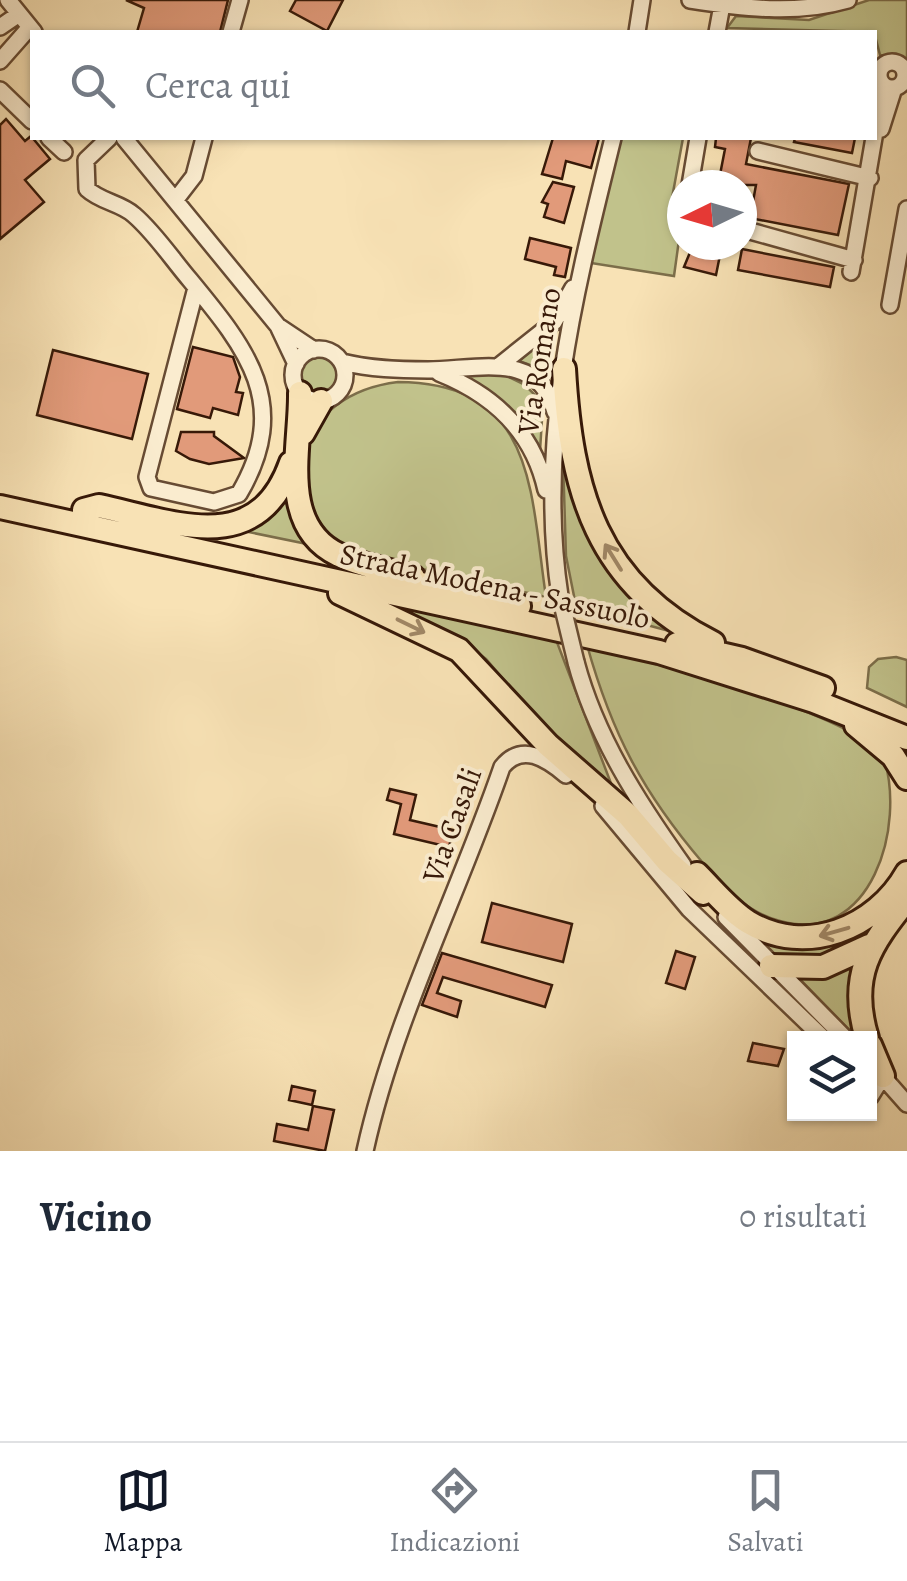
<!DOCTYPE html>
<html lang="it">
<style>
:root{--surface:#fff;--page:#f6f6f7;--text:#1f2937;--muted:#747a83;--line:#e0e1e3;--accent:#111827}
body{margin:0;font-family:Alegreya,serif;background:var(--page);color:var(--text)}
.controls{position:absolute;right:30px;bottom:30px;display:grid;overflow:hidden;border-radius:0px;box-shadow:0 2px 8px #0004}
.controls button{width:90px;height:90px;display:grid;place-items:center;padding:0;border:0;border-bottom:2px solid var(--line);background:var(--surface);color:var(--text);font:50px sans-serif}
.compass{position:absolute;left:667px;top:170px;width:90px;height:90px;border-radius:50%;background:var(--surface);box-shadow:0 2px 8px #0004;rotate:265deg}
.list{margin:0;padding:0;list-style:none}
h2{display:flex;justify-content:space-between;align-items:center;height:130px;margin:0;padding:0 40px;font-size:42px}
h2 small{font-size:32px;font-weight:400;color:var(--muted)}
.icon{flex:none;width:55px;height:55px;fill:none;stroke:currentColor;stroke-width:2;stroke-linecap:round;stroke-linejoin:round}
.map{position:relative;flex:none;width:907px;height:1151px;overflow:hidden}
.search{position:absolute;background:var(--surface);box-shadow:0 2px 8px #0004;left:30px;right:30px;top:30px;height:110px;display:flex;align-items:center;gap:25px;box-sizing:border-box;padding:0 35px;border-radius:0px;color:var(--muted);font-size:38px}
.sheet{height:290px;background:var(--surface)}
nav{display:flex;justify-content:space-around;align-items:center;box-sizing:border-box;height:140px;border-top:2px solid var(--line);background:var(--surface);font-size:28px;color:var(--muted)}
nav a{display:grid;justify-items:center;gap:5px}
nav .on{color:var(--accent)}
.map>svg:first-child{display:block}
.green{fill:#c1c28b;stroke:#7c6e4a;stroke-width:2.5}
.building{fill:#e19a7a;stroke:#371908;stroke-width:2.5}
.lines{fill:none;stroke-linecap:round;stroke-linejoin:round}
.minor-casing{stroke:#674b33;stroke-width:20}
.highway-casing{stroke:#371908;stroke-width:28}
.minor{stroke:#faeccf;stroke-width:15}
.highway{stroke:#f8e2b5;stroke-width:22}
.minor-bridge-casing{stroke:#674b33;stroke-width:20;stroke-linecap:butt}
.minor-bridge{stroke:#faeccf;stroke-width:15}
.oneway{stroke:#a18867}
.labels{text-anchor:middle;stroke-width:8;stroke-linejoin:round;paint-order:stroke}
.street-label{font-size:30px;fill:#371908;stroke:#faeccf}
</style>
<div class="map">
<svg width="907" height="1151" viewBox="0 0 907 1151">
<rect width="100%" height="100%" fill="#f8e2b5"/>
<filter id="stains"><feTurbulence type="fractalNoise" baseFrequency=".002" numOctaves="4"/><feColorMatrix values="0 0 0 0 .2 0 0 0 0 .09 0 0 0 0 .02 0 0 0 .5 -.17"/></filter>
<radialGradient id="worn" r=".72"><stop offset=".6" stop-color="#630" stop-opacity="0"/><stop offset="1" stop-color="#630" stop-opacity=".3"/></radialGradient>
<path class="green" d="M869 0H907V60L880 55 874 32 727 28 736 16 809 20Z
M620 138H683L670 209 682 218 674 276 591 263Z
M557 327 546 379 536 367 519 361Z
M299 375a21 21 0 1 1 42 0a21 21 0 1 1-42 0Z
M501 373 525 385 543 403 540 451C520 417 499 396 464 375Z
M398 382C536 383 530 490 546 597L351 553C268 493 297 394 398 382Z
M563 459C586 544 607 575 673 632L576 606 566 556Z
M287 485 312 545 234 529Z
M374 597 555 637 612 786 551 735 486 659 449 632Z
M587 645C653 664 841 709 883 755 907 826 871 947 780 921 746 912 725 888 703 863 643 793 612 734 587 645Z
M896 657 907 660V707L867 688 869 667 878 659Z
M868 923 875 925 833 956 777 957 750 929Z
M856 961 857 1038 793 972Z"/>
<path class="building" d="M126 0H228L220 32H137L144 8Z
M296 0H343L327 31 290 11Z
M6 119 25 141 31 136 50 159 25 180 44 202 0 239V125Z
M553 138H599L591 168 566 161 562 179 542 174Z
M716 138H751L746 164 849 184 838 235 750 218 756 185H718L725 149 715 147Z
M795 138H855L852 153 794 142Z
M553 182 574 187 564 223 544 217 548 204 542 202Z
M530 238 571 248 565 277 554 275 556 267 525 259Z
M693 245H722L716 275 684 267Z
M742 249 834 267 830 287 738 270Z
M193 347 233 357 240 377 236 392 243 393 238 415 213 408 210 418 177 409Z
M53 350 148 374 132 439 37 415Z
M181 432H214V436L244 458 209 464 190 459 176 451Z
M390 789 416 795 410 820 453 830 449 847 394 834 401 804 387 800Z
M492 903 572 924 563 962 482 942Z
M676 951 695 957 685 989 666 983Z
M442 953 552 985 545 1007 443 977 437 993 461 1001 457 1017 422 1005Z
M753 1043 784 1049 778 1066 748 1061Z
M292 1086 315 1091 312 1105 289 1100Z
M313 1106 334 1110 325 1151 274 1141 277 1124 308 1130Z"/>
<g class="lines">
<defs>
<path id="minor" d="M8 0 34 32
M690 0C743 8 796 15 848 0
M0 27 19 14
M231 32 240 0
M637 32 642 0
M717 32 722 5
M0 61 30 27
M879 75a13 13 0 1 1 26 0a13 13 0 1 1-26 0Z
M0 90 32 121
M881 129 894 88
M49 138 64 152
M109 138 86 160 87 189C101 202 121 203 134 215 155 233 172 259 190 280 247 349 292 404 239 494L214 502 151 488 147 477 196 288
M124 138 278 326 296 364
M758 151 870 178
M690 185 698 138
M177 198 194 176 204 138
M681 206 682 204
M743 229 854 260
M851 272 883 85
M890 305 907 209
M278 326 314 350
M293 375a26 26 0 1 1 52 0a26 26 0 1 1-52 0Z
M342 362C371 369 398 370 428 370 476 370 539 349 555 412
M500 365 554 322 573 288
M439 373C494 395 533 431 546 490
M560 596C536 441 576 288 613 138
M576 662C596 737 638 802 683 865
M603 806 689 909 823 1038
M726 917 845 1038
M876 1069 907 1104
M870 1097 883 1076
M365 1151C394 1019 458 895 502 767 522 742 547 759 566 775"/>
<path id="highway" d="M564 369C571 491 596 584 713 643
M300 393C301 446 277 526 339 555 361 566 389 570 413 577
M303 433 321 401
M0 507 659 652 814 701 907 738
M84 510 99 506C174 522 257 559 291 463
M399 579 519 606
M340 593 459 650 548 745 628 815 667 861 703 893
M677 644 742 659 823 688
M856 725 893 756 907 778
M697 874C713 890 729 910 748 922 806 957 876 928 907 873
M771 966 823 967 869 946
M867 1038C848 976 870 945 907 899
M870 1045 883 1076"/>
</defs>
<use href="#minor" class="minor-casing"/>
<use href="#highway" class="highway-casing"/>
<use href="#minor" class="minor"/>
<use href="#highway" class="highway"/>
<defs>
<path id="minor-bridge" d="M560 596 576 662"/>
</defs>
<use href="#minor-bridge" class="minor-bridge-casing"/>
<use href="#minor-bridge" class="minor-bridge"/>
</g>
<defs><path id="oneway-shaft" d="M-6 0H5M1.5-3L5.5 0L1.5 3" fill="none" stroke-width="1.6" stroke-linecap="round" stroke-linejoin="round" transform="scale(2.5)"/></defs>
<g class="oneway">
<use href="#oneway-shaft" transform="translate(613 557) rotate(-122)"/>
<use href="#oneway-shaft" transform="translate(411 626) rotate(26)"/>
<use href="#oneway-shaft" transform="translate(834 932) rotate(164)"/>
</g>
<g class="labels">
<g class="street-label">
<text transform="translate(539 361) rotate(-81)" y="10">Via Romano</text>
<text transform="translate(495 586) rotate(12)" y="10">Strada Modena - Sassuolo</text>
<text transform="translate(452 825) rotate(-70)" y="10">Via Casali</text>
</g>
</g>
<rect width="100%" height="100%" filter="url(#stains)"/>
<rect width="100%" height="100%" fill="url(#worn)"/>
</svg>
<div class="controls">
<button><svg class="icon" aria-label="layers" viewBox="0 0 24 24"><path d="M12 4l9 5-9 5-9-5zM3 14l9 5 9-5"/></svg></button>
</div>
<svg class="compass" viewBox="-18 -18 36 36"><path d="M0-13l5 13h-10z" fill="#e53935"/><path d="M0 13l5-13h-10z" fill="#747a83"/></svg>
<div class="search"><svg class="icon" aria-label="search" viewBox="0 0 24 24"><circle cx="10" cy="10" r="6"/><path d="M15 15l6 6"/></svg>Cerca qui</div>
</div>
<section class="sheet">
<h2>Vicino<small>0 risultati</small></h2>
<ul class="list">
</ul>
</section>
<nav>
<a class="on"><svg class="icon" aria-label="map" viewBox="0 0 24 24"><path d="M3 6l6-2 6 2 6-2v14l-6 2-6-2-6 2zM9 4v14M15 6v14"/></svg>Mappa</a>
<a><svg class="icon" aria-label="directions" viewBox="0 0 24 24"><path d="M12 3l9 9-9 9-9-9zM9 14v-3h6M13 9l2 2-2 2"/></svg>Indicazioni</a>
<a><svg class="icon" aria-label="saved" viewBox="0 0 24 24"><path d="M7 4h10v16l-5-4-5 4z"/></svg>Salvati</a>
</nav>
